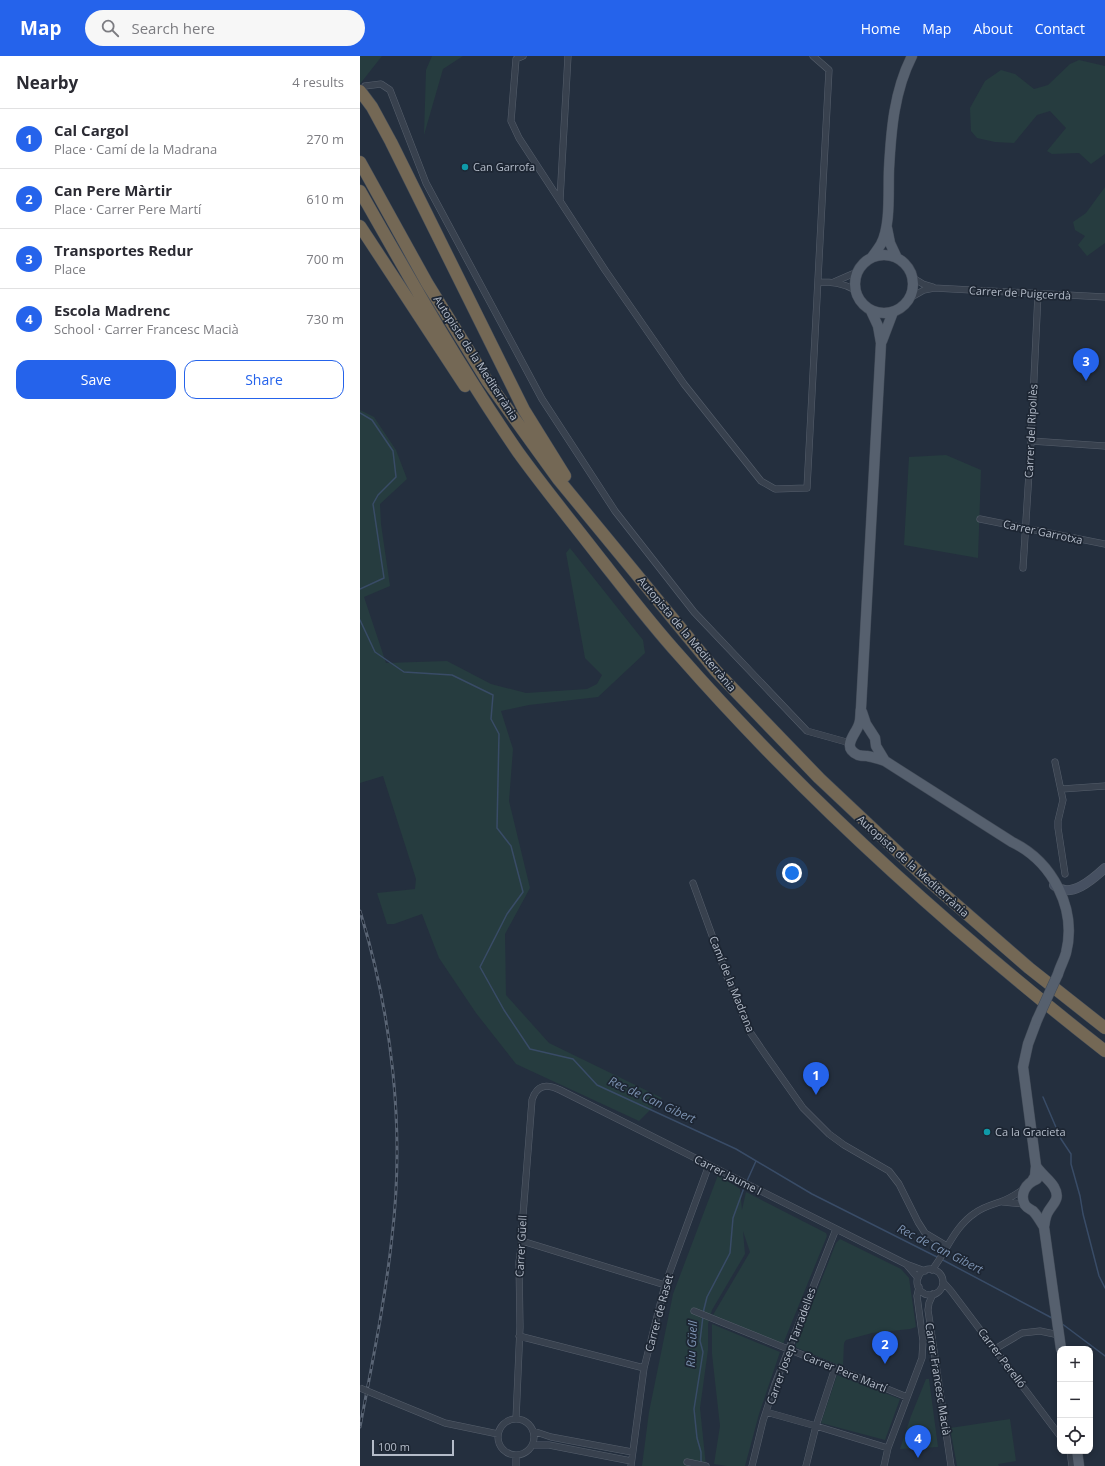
<!DOCTYPE html>
<meta charset="utf-8">
<style>
:root{--surface:#fff;--page:#f7f7f7;--text:#2b2b33;--muted:#7c7c81;--line:#e1e1e2;--accent:#2563eb}
body{margin:0;font-family:"Open Sans",sans-serif;background:var(--page);color:var(--text)}
.controls{position:absolute;right:12px;bottom:12px;display:grid;overflow:hidden;border-radius:8px;box-shadow:0 2px 6px #0003}
.controls button{width:36px;height:36px;display:grid;place-items:center;padding:0;border:0;border-bottom:1px solid var(--line);background:var(--surface);color:var(--text);font:20px sans-serif}
.scale{position:absolute;left:12px;bottom:10px;width:82px;box-sizing:border-box;padding-left:4px;border:2px solid #b4bcc9;border-top:0;font-size:11px;line-height:14px;white-space:nowrap;color:#b4bcc9;-webkit-text-stroke:3px #1d2633;paint-order:stroke}
.you{position:absolute;left:432px;top:817px;width:14px;height:14px;margin:-10px;border:3px solid #fff;border-radius:50%;background:#1a73e8;box-shadow:0 0 0 6px #1a73e833}
.badge{display:grid;place-items:center;width:26px;height:26px;border-radius:50%;background:var(--accent);color:#fff;font-size:13px;font-weight:700}
.pin{position:absolute;translate:-50% -33px;filter:drop-shadow(0 1px 2px #0008)}
.pin::after{content:'';position:absolute;top:21px;width:14px;height:12px;background:inherit;clip-path:polygon(0 0,100% 0,50% 100%)}
.list{margin:0;padding:0;list-style:none}
h2{display:flex;justify-content:space-between;align-items:center;height:52px;margin:0;padding:0 16px;font-size:17px}
h2 small{font-size:13px;font-weight:400;color:var(--muted)}
.list li{display:grid;grid-template-columns:26px 1fr auto;gap:12px;align-items:center;box-sizing:border-box;height:60px;padding:0 16px;border-top:1px solid var(--line)}
.list b{display:block;font-size:15px;white-space:nowrap}
.list p{margin:0;font-size:13px;white-space:nowrap;color:var(--muted)}
.list em{font-size:13px;font-style:normal;color:var(--muted)}
.actions{display:flex;gap:8px;padding:12px 16px}
.actions a{flex:1;padding:9px 0;border:1px solid var(--accent);border-radius:12px;text-align:center;font-size:14px;color:var(--accent)}
.actions .main{background:var(--accent);color:#fff}
.icon{flex:none;width:22px;height:22px;fill:none;stroke:currentColor;stroke-width:2;stroke-linecap:round;stroke-linejoin:round}
.map{position:relative;flex:none;width:745px;height:1410px;overflow:hidden}
header{display:flex;align-items:center;gap:24px;box-sizing:border-box;height:56px;padding:0 20px;background:var(--accent);color:#fff}
header strong{font-size:19px}
nav{display:flex;gap:22px;margin-inline-start:auto;font-size:14px}
.search{width:280px;height:36px;background:var(--page);display:flex;align-items:center;gap:10px;box-sizing:border-box;padding:0 14px;border-radius:22px;color:var(--muted);font-size:15px}
main{display:flex}
aside{flex:1;background:var(--surface)}
.map>svg:first-child{display:block}
.green{fill:#263c3f}
.lines{fill:none;stroke-linecap:round;stroke-linejoin:round}
.stream{stroke:#394c67;stroke-width:1.5}
.street-casing{stroke:#565f6c;stroke-width:7}
.secondary-casing{stroke:#565f6c;stroke-width:10}
.primary-casing{stroke:#414a57;stroke-width:11}
.highway-casing{stroke:#434c59;stroke-width:13}
.street{stroke:#38414e;stroke-width:6}
.secondary{stroke:#465061;stroke-width:9}
.primary{stroke:#56606e;stroke-width:10}
.highway{stroke:#746855;stroke-width:12}
.rail-casing{stroke:#5a6575;stroke-width:3}
.rail{stroke:#1d2633;stroke-width:1.5;stroke-dasharray:4.5;stroke-linecap:butt}
.street-bridge-casing{stroke:#565f6c;stroke-width:7;stroke-linecap:butt}
.primary-bridge-casing{stroke:#414a57;stroke-width:11;stroke-linecap:butt}
.street-bridge{stroke:#38414e;stroke-width:6}
.primary-bridge{stroke:#56606e;stroke-width:10}
.culture-dot{fill:#0f9aa8;stroke:#1d2633;stroke-width:1.5}
.labels{text-anchor:middle;stroke-width:3.5;stroke-linejoin:round;paint-order:stroke}
.poi-label{font-size:11px;fill:#b4bcc9;stroke:#1d2633;text-anchor:start}
.street-label{font-size:11px;fill:#b4bcc9;stroke:#1d2633}
.water-label{font-size:12px;font-style:italic;fill:#7c92b1;stroke:#1d2633}
</style>
<header>
<strong>Map</strong>
<div class="search"><svg class="icon" aria-label="search" viewBox="0 0 24 24"><circle cx="10" cy="10" r="6"/><path d="M15 15l6 6"/></svg>Search here</div>
<nav><a>Home</a><a>Map</a><a>About</a><a>Contact</a></nav>
</header>
<main>
<aside>
<h2>Nearby<small>4 results</small></h2>
<ul class="list">
<li><span class="badge">1</span><div><b>Cal Cargol</b><p>Place · Camí de la Madrana</p></div><em>270 m</em></li>
<li><span class="badge">2</span><div><b>Can Pere Màrtir</b><p>Place · Carrer Pere Martí</p></div><em>610 m</em></li>
<li><span class="badge">3</span><div><b>Transportes Redur</b><p>Place</p></div><em>700 m</em></li>
<li><span class="badge">4</span><div><b>Escola Madrenc</b><p>School · Carrer Francesc Macià</p></div><em>730 m</em></li>
</ul>
<div class="actions"><a class="main">Save</a><a>Share</a></div>
</aside>
<div class="map">
<svg width="745" height="1410" viewBox="0 0 745 1410">
<rect width="100%" height="100%" fill="#242f3e"/>
<path class="green" d="M0 0H22L0 28Z
M72 0H103L83 13 64 79 66 14Z
M719 4 745 10V98L731 108 719 97 692 98 687 95 706 72 690 55 677 59 654 87 635 86 617 82 611 75 610 52 625 25 641 14 655 18 674 33 688 29 710 8Z
M745 131V187L727 200 718 189 725 180 715 174 713 166 726 157Z
M0 354 14 361 36 394 47 423 20 448 21 468 30 530 4 541 26 607 87 605 131 628 166 637 227 633 237 628 242 619 225 602 206 497 210 492 283 584 285 597 238 641 169 649 141 655 153 693 149 745 170 832 145 878 146 939 189 987 302 1042 279 1065 156 1008 116 957 79 902 62 858 34 868H27L17 837 55 833 56 823 23 720 0 727Z
M586 399 621 414 618 502 544 489 549 401Z
M358 1119 380 1133 382 1154 386 1136 466 1177 467 1180 423 1288 353 1259 390 1196 383 1175 385 1198 352 1254 348 1268V1294L340 1352 346 1410H282L289 1356 313 1238Z
M480 1183 541 1213 549 1222 556 1271 550 1273 512 1277 486 1284 484 1287 483 1311 435 1291 476 1187Z
M352 1268 420 1296 399 1358 385 1410H367L354 1408 360 1370 352 1298Z
M477 1319 540 1343 525 1384 461 1367Z
M566 1323H569L578 1391 540 1393 551 1360Z
M650 1363 656 1405 638 1408 639 1410H597L590 1372Z"/>
<g class="lines">
<path class="stream" d="M0 357 12 364 33 395 36 421 18 439 13 448 24 522 0 533
M0 564 15 596 44 616 92 619 133 639 131 663 139 678 137 772 151 790 163 836 147 858 120 911 144 954 170 993 213 1003 237 1029 376 1093 452 1138 577 1201
M683 1041 701 1083 711 1098V1108L720 1140 723 1158 739 1220 745 1232
M387 1125 396 1105
M581 1203 692 1262
M343 1257 347 1241 370 1197 373 1162 385 1129
M701 1267 745 1300
M341 1407V1396L337 1382 334 1353 343 1296 340 1285 343 1260"/>
<defs>
<path id="street" d="M163 0 156 3 151 65 159 82 245 214 324 328 401 425 415 433 447 432 469 14 453 0
M5 30 21 28 30 34 66 127 182 343 255 455 334 556 447 675 490 687
M200 144 208 0
M553 222 563 228 573 231
M458 226C472 226 483 227 495 234
M474 226 497 216
M550 242 564 234 574 232 745 241
M671 385 745 390
M620 463 745 488
M663 512 671 385 678 238
M695 706 703 744 698 765V772L705 818
M702 733 745 730
M333 827 369 926 390 976 405 998 443 1052 469 1078 484 1089 529 1115 539 1128 558 1166 565 1177 587 1190
M643 1146 665 1148
M162 1185 305 1229
M546 1208 558 1222
M557 1226a13 13 0 1 1 26 0a13 13 0 1 1-26 0Z
M572 1214C587 1195 594 1171 615 1157 623 1151 631 1149 640 1146 649 1143 657 1138 665 1132
M583 1226 591 1235 700 1380
M573 1238 569 1247 568 1254 591 1410
M334 1255 547 1341
M159 1280 284 1312
M635 1293 662 1277 680 1275 699 1279
M24 1342 85 1367 138 1378
M406 1356 456 1370 528 1392
M138 1381a18 18 0 1 1 36 0a18 18 0 1 1-36 0Z
M156 1363 160 1271 159 1206 162 1185V1172L172 1044C177 1028 187 1028 200 1034L546 1208 565 1215
M173 1375 191 1381 272 1396
M173 1389H189L271 1405
M710 1395 712 1410
M327 1406 346 1410
M156 1410V1399
M271 1410 284 1312 305 1229 349 1109
M392 1410 403 1365 415 1328 476 1173
M446 1410 456 1370 475 1312
M524 1410 528 1392 562 1302 563 1285 557 1240 559 1231"/>
<path id="secondary" d="M694 829C710 844 733 823 745 812"/>
<path id="primary" d="M527 172 530 187 537 202
M495 228a29 29 0 1 1 58 0a29 29 0 1 1-58 0Z
M512 201C515 197 518 193 521 188 531 170 528 134 529 113 531 75 534 35 552 0
M511 255 518 270 521 287 501 652C500 657 501 663 499 668 497 677 480 691 498 699 501 700 504 700 507 700 513 701 519 703 525 705L652 786C693 806 717 853 706 897 704 904 700 911 698 918
M522 285 533 256
M502 656 506 668 515 682 516 690 525 705
M676 1110C681 1118 690 1124 694 1131 701 1143 693 1147 688 1156 685 1161 685 1166 684 1171L701 1293
M677 1123C666 1127 659 1138 665 1149 667 1152 670 1153 673 1155 677 1159 681 1166 684 1171
M672 1125 675 1120 676 1110 663 1011 668 988 677 964
M717 1395 719 1410"/>
<path id="highway" d="M0 35 12 51 31 86 164 354 205 420
M0 106 67 227 128 326 198 423 356 615 459 722 561 818 669 912 745 972
M0 135C50 223 100 312 158 396 184 432 212 466 239 501 265 534 291 568 319 599 447 745 592 875 745 995
M0 170 105 330"/>
</defs>
<use href="#street" class="street-casing"/>
<use href="#secondary" class="secondary-casing"/>
<use href="#primary" class="primary-casing"/>
<use href="#highway" class="highway-casing"/>
<use href="#street" class="street"/>
<use href="#secondary" class="secondary"/>
<use href="#primary" class="primary"/>
<use href="#highway" class="highway"/>
<defs>
<path id="rail" d="M0 855C32 959 45 1072 32 1181 25 1245 12 1308 0 1371"/>
</defs>
<use href="#rail" class="rail-casing"/>
<use href="#rail" class="rail"/>
<defs>
<path id="street-bridge" d="M0 1332 24 1342"/>
<path id="primary-bridge" d="M677 964 698 918"/>
</defs>
<use href="#street-bridge" class="street-bridge-casing"/>
<use href="#primary-bridge" class="primary-bridge-casing"/>
<use href="#street-bridge" class="street-bridge"/>
<use href="#primary-bridge" class="primary-bridge"/>
</g>
<g class="culture-dot">
<circle cx="105" cy="111" r="4"/>
<circle cx="627" cy="1076" r="4"/>
</g>
<g class="labels">
<g class="poi-label">
<text x="113" y="115">Can Garrofa</text>
<text x="635" y="1080">Ca la Gracieta</text>
</g>
<g class="street-label">
<text transform="translate(660 237) rotate(3)" y="4">Carrer de Puigcerdà</text>
<text transform="translate(116 302) rotate(57)" y="4">Autopista de la Mediterrània</text>
<text transform="translate(671 375) rotate(-87)" y="4">Carrer del Ripollès</text>
<text transform="translate(683 476) rotate(12)" y="4">Carrer Garrotxa</text>
<text transform="translate(327 578) rotate(50)" y="4">Autopista de la Mediterrània</text>
<text transform="translate(553 810) rotate(42)" y="4">Autopista de la Mediterrània</text>
<text transform="translate(372 928) rotate(68)" y="4">Camí de la Madrana</text>
<text transform="translate(368 1119) rotate(27)" y="4">Carrer Jaume I</text>
<text transform="translate(161 1190) rotate(-87)" y="4">Carrer Güell</text>
<text transform="translate(299 1257) rotate(-75)" y="4">Carrer de Raset</text>
<text transform="translate(431 1290) rotate(-70)" y="4">Carrer Josep Tarradelles</text>
<text transform="translate(642 1302) rotate(53)" y="4">Carrer Perelló</text>
<text transform="translate(485 1316) rotate(22)" y="4">Carrer Pere Martí</text>
<text transform="translate(578 1323) rotate(81)" y="4">Carrer Francesc Macià</text>
</g>
<g class="water-label">
<text transform="translate(292 1044) rotate(25)" y="4">Rec de Can Gibert</text>
<text transform="translate(580 1193) rotate(27)" y="4">Rec de Can Gibert</text>
<text transform="translate(332 1288) rotate(-87)" y="4">Riu Güell</text>
</g>
</g>
</svg>
<div class="controls">
<button>+</button>
<button>−</button>
<button><svg class="icon" aria-label="locate" viewBox="0 0 24 24"><circle cx="12" cy="12" r="6"/><path d="M12 2v4M12 18v4M2 12h4M18 12h4"/></svg></button>
</div>
<div class="scale">100 m</div>
<div class="you"></div>
<div class="pin badge" style="left:456px;top:1039px">1</div>
<div class="pin badge" style="left:525px;top:1308px">2</div>
<div class="pin badge" style="left:726px;top:325px">3</div>
<div class="pin badge" style="left:558px;top:1402px">4</div>
</div>
</main>
